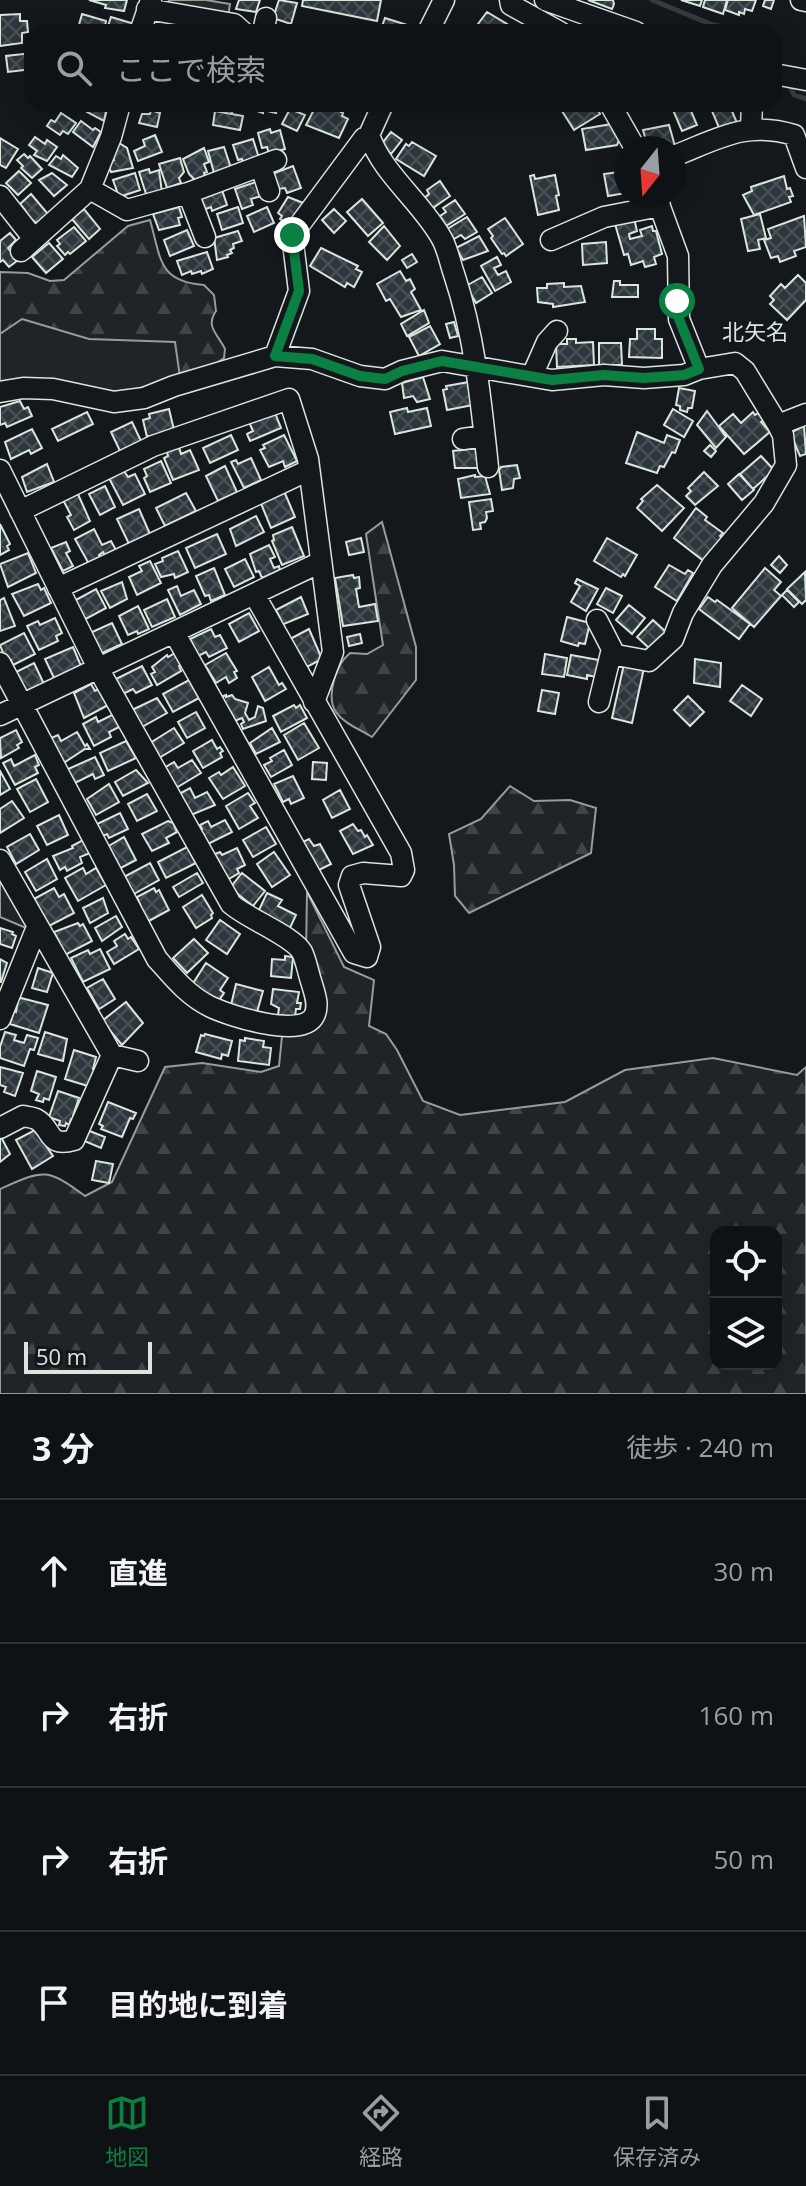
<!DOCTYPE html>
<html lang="ja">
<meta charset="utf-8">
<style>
:root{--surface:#0f1215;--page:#1d2022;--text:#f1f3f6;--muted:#9b9ea0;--line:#2f3234;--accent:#0b8043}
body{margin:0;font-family:"Open Sans","Noto Sans JP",sans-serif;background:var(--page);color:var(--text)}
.controls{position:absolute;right:24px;bottom:24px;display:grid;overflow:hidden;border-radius:16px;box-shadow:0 4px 20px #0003}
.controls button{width:72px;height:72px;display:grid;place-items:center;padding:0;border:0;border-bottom:2px solid var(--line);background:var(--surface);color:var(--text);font:40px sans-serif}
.compass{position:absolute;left:614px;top:136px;width:72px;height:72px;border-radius:50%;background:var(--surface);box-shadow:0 4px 20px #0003;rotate:197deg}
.scale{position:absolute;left:24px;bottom:20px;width:128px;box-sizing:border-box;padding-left:8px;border:4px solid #d8e6dc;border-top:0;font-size:22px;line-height:28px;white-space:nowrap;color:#d8e6dc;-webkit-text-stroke:6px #14181c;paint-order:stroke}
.stop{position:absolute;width:24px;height:24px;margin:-18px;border:6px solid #0b8043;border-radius:50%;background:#fff}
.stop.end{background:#0b8043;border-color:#fff;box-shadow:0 2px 8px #0008}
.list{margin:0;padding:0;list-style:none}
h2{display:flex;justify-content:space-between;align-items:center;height:104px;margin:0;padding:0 32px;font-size:34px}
h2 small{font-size:26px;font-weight:400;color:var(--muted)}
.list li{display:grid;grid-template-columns:52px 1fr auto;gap:24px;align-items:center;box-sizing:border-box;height:144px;padding:0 32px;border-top:2px solid var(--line)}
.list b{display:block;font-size:30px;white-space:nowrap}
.list em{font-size:26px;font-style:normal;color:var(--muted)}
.icon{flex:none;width:44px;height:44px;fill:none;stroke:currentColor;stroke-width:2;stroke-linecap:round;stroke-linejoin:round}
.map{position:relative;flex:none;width:806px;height:1394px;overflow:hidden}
.search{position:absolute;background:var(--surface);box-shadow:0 4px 20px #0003;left:24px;right:24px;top:24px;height:88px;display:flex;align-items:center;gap:20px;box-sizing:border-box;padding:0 28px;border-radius:24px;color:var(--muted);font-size:30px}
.sheet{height:680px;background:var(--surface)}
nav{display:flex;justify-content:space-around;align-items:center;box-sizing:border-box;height:112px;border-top:2px solid var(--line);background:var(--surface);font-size:22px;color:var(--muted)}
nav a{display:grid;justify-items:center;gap:4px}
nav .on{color:var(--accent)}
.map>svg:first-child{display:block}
.forest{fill:url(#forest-firs);stroke:#939e99;stroke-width:2;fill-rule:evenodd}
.green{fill:#202428;stroke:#939e99;stroke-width:2}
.parking{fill:#24282b;stroke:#939e99;stroke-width:2}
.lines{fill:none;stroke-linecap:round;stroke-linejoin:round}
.stream{stroke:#363b3e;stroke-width:5}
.building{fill:url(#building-cross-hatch);stroke:#d8e6dc;stroke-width:2}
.minor-casing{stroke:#d8e6dc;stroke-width:23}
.minor{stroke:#14181c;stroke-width:20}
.route{stroke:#0b8043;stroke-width:10}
.labels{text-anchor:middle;stroke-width:6;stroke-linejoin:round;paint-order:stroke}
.neighbourhood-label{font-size:22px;fill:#d8e6dc;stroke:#14181c}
</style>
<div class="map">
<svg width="806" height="1394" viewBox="0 0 806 1394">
<defs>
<pattern id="forest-firs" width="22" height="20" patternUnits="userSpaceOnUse" patternTransform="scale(2)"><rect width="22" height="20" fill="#202428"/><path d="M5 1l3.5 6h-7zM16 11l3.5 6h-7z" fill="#404447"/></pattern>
<pattern id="building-cross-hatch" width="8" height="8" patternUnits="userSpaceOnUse" patternTransform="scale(2)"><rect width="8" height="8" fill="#2c363c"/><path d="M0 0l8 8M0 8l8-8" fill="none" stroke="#4a5358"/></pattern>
</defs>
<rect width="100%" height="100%" fill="#14181c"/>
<path class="forest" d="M150 220C161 258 158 282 204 285L214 295 216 311C205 327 218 334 225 349L224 358 204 372 186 378 0 383V272L28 273 50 281 64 280 128 226Z
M382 522 416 647V680L372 737C345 721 324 716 334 680 338 668 340 662 350 653L367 654 383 645 366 534Z
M510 786 534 801 570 800 596 808 591 853 469 913 455 896 454 865 449 834 481 819Z
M307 892 344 967 374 980 369 1026 386 1034 397 1050 423 1101 460 1115 565 1102 625 1070 713 1058 797 1075 806 1067V1394H0V1189C43 1170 46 1167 85 1196L112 1182 165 1067 202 1063 261 1072 279 1066 283 1026 313 1016 306 955ZM716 1232H776V1364H716Z"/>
<path class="green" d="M22 319 89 339 175 342 180 377 134 390 113 393 0 383V334Z
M0 873 29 924 26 928 0 917Z"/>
<path class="parking" d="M169 0H206L230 4 228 17 168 7Z"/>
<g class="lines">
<path class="stream" d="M652 0 713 25 751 32
M774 56 781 70
M788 82 794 95 806 99"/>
</g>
<path class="building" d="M89 0H127L124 11 105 8 106 5Z
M239 0H260L256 12 236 9Z
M279 0 297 3 291 24 273 18Z
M303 0H381L377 21 302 6Z
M588 0H613L614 4 612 9Z
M681 0H702L700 6Z
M705 0H727L723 14 703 7Z
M728 0H756L752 11 745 9 744 14 739 12V15L725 10Z
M765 0H774L771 9 763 6Z
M487 12 507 24 505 26 511 32H472Z
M20 14V21H27L28 32 22 33V43L0 46V15Z
M82 14 106 21 104 32H77Z
M111 17 131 23 129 32H106Z
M385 18 407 25 405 32H380Z
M32 53V69L8 72 6 56Z
M89 104 107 106 104 121 87 112Z
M210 104H234L232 112Z
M278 104 276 113 263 110V113L239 105Z
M317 104H325L343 113 342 116 348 119 339 138 306 125Z
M573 104H594L600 114 574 130 562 111Z
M629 104H655L656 105 630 109Z
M688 104 697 125 682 131 673 110Z
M729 104 737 123 720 130 712 111Z
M290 109 305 115 297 131 282 124Z
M151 110 160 113 157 127 139 123 142 114H150Z
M215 111 243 116 240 130 213 125Z
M61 113 76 123 68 134 63 131 60 135 47 126 51 120 55 122Z
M81 121 93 130 95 128 101 132 93 147 73 132Z
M612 124 614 132 617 131 619 140 617 145 586 150 582 129Z
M669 125 675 146 648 148 643 130Z
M270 129 271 133 280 130 285 149 269 154 267 147 262 148 258 133Z
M391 132 402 140 391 154 381 145Z
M155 135 162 152 138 161 134 151 145 146 143 140Z
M35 137 45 144 47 140 57 147 47 161 34 155 37 151 29 145Z
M0 138 18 149 6 168 0 165Z
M253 139 259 158 243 163 242 159 238 160 233 145Z
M412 142 436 156 424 176 396 159 406 144 409 146Z
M119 143 127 148 133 168 111 172 107 162 114 160 111 153Z
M224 147 231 168 214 173 208 151Z
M204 148 209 162 204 164 207 172 204 173 205 177 195 180 189 174 183 159Z
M24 154 28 158 30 156 42 169 32 178 21 168 23 166 17 160Z
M63 155 78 168 72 177 49 165 56 156 61 159Z
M180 158 184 172 179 178 181 183 167 188 159 164Z
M293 166 301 188 287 193 285 188 277 189 272 174Z
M149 169 150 173 159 170 162 192 147 197 139 172Z
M19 171 31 183 18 195 6 183Z
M626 171V193L608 196 604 174Z
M52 173 67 185 54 196 39 180Z
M135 173 140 190 119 197 113 180Z
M534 175 535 179 555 175 559 195 556 196 559 210 538 215 530 176Z
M784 176 787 189 790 188 793 196 789 197 791 202 754 215 743 195 752 191 751 187Z
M440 181 450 196 430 210 423 199 429 194 427 190Z
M256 182 261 196 251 199 253 205 242 209 235 189Z
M222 190 227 205 212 211 211 207 203 210 199 198Z
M31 194 48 214 36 223 22 211 25 210 20 204Z
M288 197 306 204 292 227 280 219 282 216 278 213Z
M362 199 383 223 368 236 347 212Z
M455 200 465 214 446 226 440 216 446 212 443 208Z
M179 207 182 217 178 218 180 225 159 230 153 214Z
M238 207 243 223 222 230 217 214Z
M267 207 274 223 254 232 247 216Z
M84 209 100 229 89 239 72 219Z
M334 209 346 221 334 233 322 220Z
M760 214 766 238 758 240 760 249 748 251 741 219Z
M804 216 806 247 794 251 796 256 780 262 778 256 771 258 764 240 771 238 768 229Z
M467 217 477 232 465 239 461 235 454 239 447 229Z
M505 218 523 244 506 256 504 253 502 254 491 238 493 236 488 229Z
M634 218 637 231 629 234 630 239 642 236 640 230 652 226 653 231H656L662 254 654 257 656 264 645 267 643 261 631 265 628 254 624 255 615 224Z
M384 226 400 246 387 260 369 242Z
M74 227 86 241 70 254 68 252 65 255 57 246 60 244 57 240Z
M187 230 194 246 170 256 164 240Z
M238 231 242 241 233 244 234 248 230 250 232 253 227 255 228 257 217 260 214 238Z
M10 233 16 240 8 248 18 260 9 267 3 260 0 262V241Z
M479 236 488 251 463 260 456 248Z
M606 242 607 263 583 265 582 244Z
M49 243 63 259 46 273 32 257Z
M321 248 358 266 356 269 362 272 354 287 347 283 345 287 310 266Z
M207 252 213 269 202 274 201 271 192 274 191 271 182 275 177 261Z
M412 254 417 262 407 268 402 260Z
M497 257 501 265 494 268 498 275 506 271 511 282 495 291 481 266Z
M400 271 406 281 410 279 415 289 411 292 421 310 401 317 390 299 386 301 377 284Z
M798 275 806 283V300L787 320 770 304 774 300 770 296 781 284 785 288Z
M482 277 492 293 476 303 466 286Z
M614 281H620V285H638V297H612Z
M564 283V287L581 286 585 302 553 307V304L538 302 537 288H547V284Z
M424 310 429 323 407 336 401 324Z
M454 322 458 336 450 338 446 324Z
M430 326 440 344 419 356 409 337Z
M637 329H655V339H662V358L629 357 630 339H637Z
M567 339H576V343L593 342 594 365 557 367 556 344H567Z
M599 343H621L622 365H599Z
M423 377 430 399 417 402 413 396 404 398 402 383Z
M469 382 473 405 447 410 443 390 447 389 446 386Z
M679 388 695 391 692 408H688L687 412 680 410V406L676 405Z
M20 401 24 409 28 407 32 416 7 427 5 423 0 425V407Z
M407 408 408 412 427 408 431 426 395 434 390 412Z
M169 409 174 430 147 437 143 420 150 418 149 414Z
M673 409 693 421 684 437 664 425Z
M707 411 726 437 716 448 697 425Z
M87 412 93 424 58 441 52 429Z
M753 412 755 415 758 413 764 420 761 422 770 432 744 454 719 426 733 414 741 423Z
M275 413 281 428 250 441 247 434 253 431 249 422Z
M132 422 141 441 120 451 111 432Z
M804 426 806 454 800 456 791 435 792 432Z
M32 429 42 448 31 454 29 450 11 459 5 442Z
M637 432 664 443 667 435 680 440 675 453 672 452 664 467 660 466 657 473 626 463Z
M231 435 238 450 210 463 203 448Z
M284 435 297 461 285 467 283 461 269 467 260 450 265 448 263 445Z
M710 445 716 451 711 457 704 451Z
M179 447 181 454 190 450 199 470 173 480 164 458 168 456 167 452Z
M479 448 481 468H455L453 451Z
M761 456 774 470 753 489 740 474Z
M251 458 261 480 244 488 231 462 236 460 238 464Z
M161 461 171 483 150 492 144 478 147 476 144 469Z
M47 464 54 482 27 492 22 477Z
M517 465 520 478 514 479 513 488 502 490 499 470 501 467Z
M225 466 237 492 218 501 206 476Z
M124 471 128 477 135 474 145 494 123 505 109 478Z
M704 472 718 486 695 505 686 496 691 491 688 488Z
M739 474 754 490 742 500 728 484Z
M475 475V477L485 476 490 494 461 498 458 479Z
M657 485 684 508 662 531 637 508 643 501 641 499Z
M105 486 115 507 100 515 89 494Z
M284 491 295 517 271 528 260 501Z
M77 492 90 521 74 530 67 517 71 515 63 500Z
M186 493 196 511 165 526 156 508Z
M491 499 493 511 486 512 487 518 485 522 480 523 481 529 473 530 469 502Z
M696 508 707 517 705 520 723 533 720 536 724 539 705 562 674 538Z
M139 509 150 534 129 544 117 519Z
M256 516 264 532 236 546 230 529Z
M0 524 10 544 7 546 9 550 0 555Z
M292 527 304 556 282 565 272 541 274 540 273 535Z
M94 529 102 545 111 541 116 550 105 556 103 552 99 555 101 558 89 564 75 539Z
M217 534 226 554 195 568 186 548Z
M361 538 364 552 349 555 346 542Z
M607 538 637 555 625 576 623 574 621 577 594 561Z
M66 542 70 551 66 553 73 566 63 571 51 548Z
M269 545 275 557 270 559 274 568 279 566 280 570 262 578 259 571 256 572 250 554Z
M178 551 188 572 175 578 174 574 161 577 155 564 163 561 162 558Z
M28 553 36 573 8 587 0 564Z
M779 556 787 565 780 573 771 565Z
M245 559 254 577 234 587 225 569Z
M150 561 161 583 137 595 129 577 142 571 139 566Z
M669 565 685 574 688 570 693 573 677 601 655 587Z
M214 568 225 595 211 601 209 595 205 596 196 576Z
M765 568 781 582 774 590 781 596 754 627 732 608Z
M805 572 806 600 802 604 787 589Z
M353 575 354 578 359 577 360 588 356 589 359 607 375 604 378 621 343 626 335 578Z
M577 579 598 589 586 611 571 602 580 586 575 583Z
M122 582 127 599 110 608 101 591Z
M38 584 41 590 44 588 51 603 24 616 12 594Z
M177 586 181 596 194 590 201 604 180 615 168 590Z
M606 588 622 596 613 613 597 604Z
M96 589 106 608 84 620 74 601Z
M787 590 799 602 794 607 782 595Z
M301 597 308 614 279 626 276 620 280 618 276 610Z
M708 597 715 602 717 600 750 624 739 639 699 609Z
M4 598 15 626 0 631V600Z
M167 599 175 617 152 627 144 610Z
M629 605 645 618 632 634 616 620Z
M138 606 149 629 138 634 137 631 128 635 119 616Z
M249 613 259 631 239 642 229 624Z
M567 617 590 623 585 644 579 643 578 646 561 641Z
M55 618 62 633 56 636 58 641 39 650 27 626 38 621 40 625Z
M653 620 666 632 650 649 637 637Z
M112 623 122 644 102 653 90 633Z
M211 629 215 637 220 635 227 648 209 657 206 652 198 656 190 639Z
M309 629 322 659 305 668 290 639Z
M24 633 35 654 13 665 11 660 7 663 0 645Z
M360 634 362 643 349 646 347 637Z
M73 647 81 666 54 678 45 659Z
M175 653 182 664 179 666 181 671 157 685 151 674 155 672 152 667 167 655 168 657Z
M226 653 237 671 234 672 237 678 229 683 226 677 216 683 205 665Z
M545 654 567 658 564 677 542 674Z
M571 655 599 660 596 677 587 675V679L567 675Z
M695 659 721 663 720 687 694 683Z
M34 663 44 684 21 694 12 674Z
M624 664 644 668 632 723 612 718Z
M142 666 152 685 136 693 133 689 123 694 116 679Z
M269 667 279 685 282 683 286 689 265 701 252 677Z
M189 680 199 698 173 712 163 694Z
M91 684 95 691 101 688 110 704 84 718 74 693Z
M742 685 762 699 751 716 730 701Z
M542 690 559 693 555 714 538 711Z
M226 695V697L232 695 235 699 248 703 245 713 249 720 255 717 258 706 263 708 266 721 243 729 241 724 244 722 242 718 232 722 221 697Z
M688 696 704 712 690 726 674 710Z
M157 698 167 713 142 727 132 710Z
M294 705 296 708 300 705 307 718 281 732 273 716Z
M196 712 205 728 187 738 178 722Z
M114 714 121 726 109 732 111 737 94 746 83 724 96 717 98 722Z
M304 723 319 748 298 760 284 735Z
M174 728 184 743 159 758 150 743Z
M272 728 280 742 256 754 250 743Z
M16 730 22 742 17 745 19 748 1 758 0 738Z
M77 732 85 746 87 744 90 749H85L62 764 49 739 58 735 61 741Z
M212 740 217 749 220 747 223 751 220 753 222 757 203 768 193 751Z
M126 741 136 758 108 771 100 753Z
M284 750 292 765 271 777 264 765 272 761 270 758Z
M35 755 39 765 35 767 38 773 15 785 3 763 11 759 14 766Z
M95 757 104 775 95 779 93 774 73 784 66 770Z
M192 760 201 773 176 788 164 768 174 762 178 768Z
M313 762 327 763 326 780 312 779Z
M233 767 245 786 223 799 209 778 219 772 221 775Z
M136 770 148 783 123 796 115 782Z
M0 771 10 789 0 795Z
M293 776 304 798 291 804 289 799 283 802 274 784Z
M36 779 48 802 30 812 17 789Z
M109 784 119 802 96 815 87 799Z
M190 788 195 798 207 792 215 805 191 815 179 794Z
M340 790 350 809 332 818 323 800Z
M248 793 255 803 250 806 258 818 239 829 226 806Z
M147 794 157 811 137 821 128 804Z
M12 801 24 818 0 833V809Z
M120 813 128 829 109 838 107 834 101 837 95 825Z
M59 815 68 835 47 845 37 826Z
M225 820 232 832 206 845 198 830 202 829 200 825 208 821 211 827Z
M168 821 173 823 177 832 166 838 169 843 152 851 142 834Z
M353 824 358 831 361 830 365 837 367 835 373 845 353 854 340 831Z
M266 827 276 844 253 857 243 840Z
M30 834 39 850 16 864 7 847Z
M124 837 136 860 119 869 107 847Z
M309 839 314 846 320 844 331 864 317 871 301 843Z
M83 840 90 853 80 857 82 863 67 871 65 867 60 870 53 856 73 848 72 846Z
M187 847 196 863 166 878 158 862Z
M237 848 245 865 237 869 239 873 225 881 212 855 220 852 222 855Z
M274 852 290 875 272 887 257 864Z
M47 859 57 879 36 891 25 872Z
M150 863 159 880 132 895 122 878Z
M83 868 86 874 96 868 106 885 78 901 65 878Z
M197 873 203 883 179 897 173 887Z
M242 873 265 891 253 906 230 888Z
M54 888 59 897 64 894 74 913 49 926 34 899Z
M154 888 156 892 159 890 169 910 147 922 137 897Z
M267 893 282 900 278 906 296 915 289 930 257 914Z
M202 895 213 913 211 915 212 918 196 928 183 907Z
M103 898 108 913 90 923 83 908Z
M116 916 122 927 102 941 95 928Z
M220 920 240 934 227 954 206 940Z
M78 923 80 926 83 924 92 941 65 955 54 932Z
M0 928 13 932 12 934 16 936 12 948 0 944Z
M125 934 128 939 131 937 139 949 114 964 107 952 117 946 114 941Z
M194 939 208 953 187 973 173 958Z
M100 949 110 969 83 982 71 958 88 950 90 954Z
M285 956 293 957 291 978 271 976 272 959 285 960Z
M0 959 7 963 1 982H0Z
M206 963 228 978 220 990 224 993 218 1002 192 985Z
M38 968 53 973 47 992 32 988Z
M103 979 115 999 99 1009 87 988Z
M236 984 263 991 257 1012 231 1005Z
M273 989 299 992 297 1003H301L300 1009H296L295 1017 278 1015 279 1008 271 1004Z
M21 998 48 1005 39 1033 10 1024 14 1011 16 1012 18 1000Z
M126 1002 143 1023 122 1045 102 1021Z
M5 1032 16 1035 14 1040 24 1043 27 1035 38 1038 34 1050 30 1049 24 1066 0 1058V1047Z
M45 1032 67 1039 63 1061 38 1054Z
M205 1034 232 1041 228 1056 222 1054 221 1059 196 1052 201 1035 204 1036Z
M245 1038 264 1041 263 1047 271 1048 269 1065 238 1061 240 1040 245 1041Z
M74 1050 96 1057 93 1069 96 1070 91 1087 65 1079Z
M0 1067 23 1073 15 1096 4 1092 6 1087 0 1085Z
M37 1071 56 1077 49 1100 44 1098 43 1102 36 1100 39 1094 31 1091Z
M58 1091 79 1098 73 1116 75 1120 71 1119 69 1125 66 1123 65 1126 59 1125 60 1121 49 1117Z
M108 1102 136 1113 133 1119 130 1118 122 1137 101 1129 103 1126 99 1124Z
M35 1130 53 1156 32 1169 16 1140Z
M87 1130 105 1137 101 1148 82 1140Z
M0 1135 10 1154 0 1162Z
M96 1161 113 1164 109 1183 92 1180Z"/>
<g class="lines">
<defs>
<path id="minor" d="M510 0 511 5 560 32
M545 0 636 32
M801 0 806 1
M147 9 234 24 243 32
M140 32 151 0
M263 32 266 18
M428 32 444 0
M774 74 806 80
M610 104 635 148
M751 128 752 104
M369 135C383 175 422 202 442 239 448 250 450 263 454 274 475 337 481 401 488 467
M674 156C718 139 746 120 794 135L806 168
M261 167 269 191
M90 189 127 210 188 193 276 160
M188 193 205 237
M0 196 34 239
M656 196 678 256 679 319 699 369
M551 240 604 217 660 206
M21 251 90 189 111 137 120 104
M275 356 299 291 292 235 364 138 369 135 383 104
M532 376 547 342 557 331
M0 392 23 388 53 389 114 402 144 398 174 386 275 356 312 359 360 376 385 379 402 371 442 361 552 380 604 375 644 378 684 375 699 369 735 363 745 371 778 425 783 435 786 465 764 503 712 565 683 613 673 639 649 661 611 654
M778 425 806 414
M463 439 484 436
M0 470 99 670 231 904C248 919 293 936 302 952 306 960 308 972 311 981 314 992 320 1005 314 1016 302 1039 230 1016 211 1007 188 996 173 977 157 959L0 663
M20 511 153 446 289 399 308 459 333 652 314 702
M58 588 309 470
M597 620 612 649 599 702
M175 634 354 953 367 957 370 947 349 885 352 876 363 873 401 876 404 870 401 853 254 594
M0 715 321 562
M0 860 112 1055 138 1061
M0 1019 37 927
M0 1128 23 1116C27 1117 32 1117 36 1119 53 1128 46 1148 74 1140L112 1055"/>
</defs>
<use href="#minor" class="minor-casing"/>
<use href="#minor" class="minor"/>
</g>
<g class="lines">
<path class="route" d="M292 235 299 291 275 356 312 359 360 376 385 379 402 371 442 361 552 380 604 375 644 378 684 375 699 369 679 319 677 301"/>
</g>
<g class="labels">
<g class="neighbourhood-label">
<text x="755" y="340">北矢名</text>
</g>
</g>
</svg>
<div class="controls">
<button><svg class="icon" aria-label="locate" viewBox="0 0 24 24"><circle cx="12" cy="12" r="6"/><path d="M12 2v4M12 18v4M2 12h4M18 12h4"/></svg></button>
<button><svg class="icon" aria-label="layers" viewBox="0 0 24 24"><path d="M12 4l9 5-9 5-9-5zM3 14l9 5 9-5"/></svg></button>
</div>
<svg class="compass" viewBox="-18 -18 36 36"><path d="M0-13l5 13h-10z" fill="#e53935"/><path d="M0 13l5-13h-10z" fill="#9b9ea0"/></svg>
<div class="scale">50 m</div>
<div class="stop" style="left:677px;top:301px"></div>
<div class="stop end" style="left:292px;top:235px"></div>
<div class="search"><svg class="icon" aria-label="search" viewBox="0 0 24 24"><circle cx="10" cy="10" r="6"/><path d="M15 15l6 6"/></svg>ここで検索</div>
</div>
<section class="sheet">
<h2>3 分<small>徒歩 · 240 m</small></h2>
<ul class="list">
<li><svg class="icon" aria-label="ahead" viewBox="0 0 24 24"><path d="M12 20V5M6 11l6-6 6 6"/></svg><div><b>直進</b></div><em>30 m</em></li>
<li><svg class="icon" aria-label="right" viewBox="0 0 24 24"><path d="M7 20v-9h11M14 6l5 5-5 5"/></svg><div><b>右折</b></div><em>160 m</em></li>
<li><svg class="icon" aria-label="right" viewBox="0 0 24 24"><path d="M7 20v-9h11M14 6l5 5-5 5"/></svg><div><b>右折</b></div><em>50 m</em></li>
<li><svg class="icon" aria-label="arrive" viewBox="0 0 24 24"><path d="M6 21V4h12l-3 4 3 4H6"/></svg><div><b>目的地に到着</b></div></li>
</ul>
</section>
<nav>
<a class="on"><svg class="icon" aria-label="map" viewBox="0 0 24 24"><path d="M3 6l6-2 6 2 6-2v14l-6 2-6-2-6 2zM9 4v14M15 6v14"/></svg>地図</a>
<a><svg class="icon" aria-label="directions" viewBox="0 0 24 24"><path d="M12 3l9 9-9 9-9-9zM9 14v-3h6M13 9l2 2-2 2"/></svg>経路</a>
<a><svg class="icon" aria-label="saved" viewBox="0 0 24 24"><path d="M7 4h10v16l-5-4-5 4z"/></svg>保存済み</a>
</nav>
